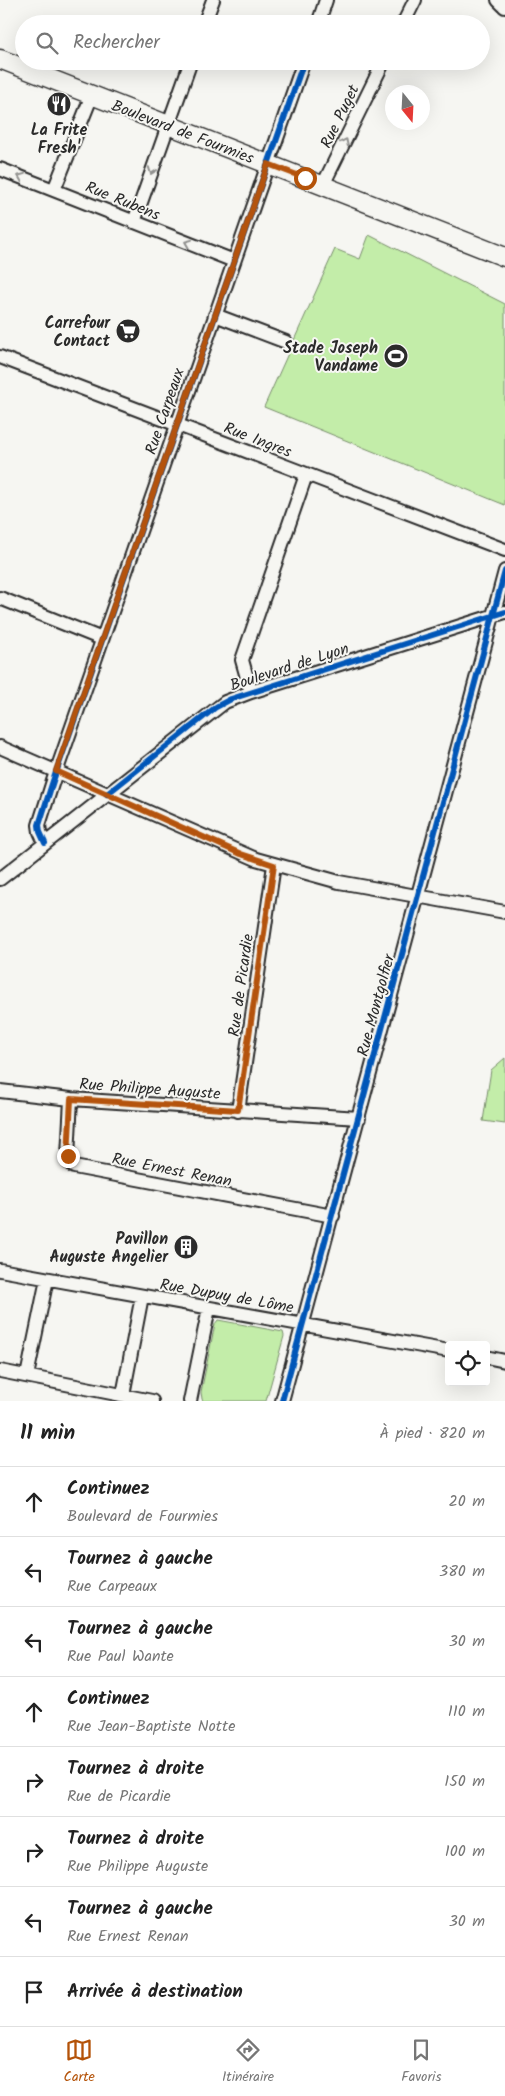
<!DOCTYPE html>
<html lang="fr">
<meta charset="utf-8">
<style>
:root{--surface:#fff;--page:#f6f6f6;--text:#222;--muted:#767676;--line:#e0e0e0;--accent:#b45309}
body{margin:0;font-family:Kalam,sans-serif;background:var(--page);color:var(--text)}
.controls{position:absolute;right:15px;bottom:15px;display:grid;overflow:hidden;border-radius:5px;box-shadow:0 5px 20px #0002}
.controls button{width:45px;height:45px;display:grid;place-items:center;padding:0;border:0;border-bottom:1px solid var(--line);background:var(--surface);color:var(--text);font:25px sans-serif}
.compass{position:absolute;left:385px;top:85px;width:45px;height:45px;border-radius:50%;background:var(--surface);box-shadow:0 5px 20px #0002;rotate:162deg}
.stop{position:absolute;width:15px;height:15px;margin:-11px;border:4px solid #b45309;border-radius:50%;background:#fff}
.stop.end{background:#b45309;border-color:#fff;box-shadow:0 1px 5px #0008}
.list{margin:0;padding:0;list-style:none}
h2{display:flex;justify-content:space-between;align-items:center;height:65px;margin:0;padding:0 20px;font-size:21px}
h2 small{font-size:16px;font-weight:400;color:var(--muted)}
.list li{display:grid;grid-template-columns:32px 1fr auto;gap:15px;align-items:center;box-sizing:border-box;height:70px;padding:0 20px;border-top:1px solid var(--line)}
.list b{display:block;font-size:19px;white-space:nowrap}
.list p{margin:0;font-size:16px;white-space:nowrap;color:var(--muted)}
.list em{font-size:16px;font-style:normal;color:var(--muted)}
.icon{flex:none;width:28px;height:28px;fill:none;stroke:currentColor;stroke-width:2;stroke-linecap:round;stroke-linejoin:round}
.map{position:relative;flex:none;width:505px;height:1401px;overflow:hidden}
.search{position:absolute;background:var(--surface);box-shadow:0 5px 20px #0002;left:15px;right:15px;top:15px;height:55px;display:flex;align-items:center;gap:12px;box-sizing:border-box;padding:0 18px;border-radius:28px;color:var(--muted);font-size:19px}
.sheet{height:625px;background:var(--surface)}
nav{display:flex;justify-content:space-around;align-items:center;box-sizing:border-box;height:70px;border-top:1px solid var(--line);background:var(--surface);font-size:14px;color:var(--muted)}
nav a{display:grid;justify-items:center;gap:2px}
nav .on{color:var(--accent)}
.map>svg:first-child{display:block}
.green{fill:#c3eda9;stroke:#778c6a}
.lines{fill:none;stroke-linecap:round;stroke-linejoin:round}
.street-casing{stroke:#2b2b2b;stroke-width:16}
.secondary-casing{stroke:#2b2b2b;stroke-width:21}
.street{stroke:#f6f6f2;stroke-width:12}
.secondary{stroke:#f6f6f2;stroke-width:18}
.cycleway-casing{stroke:#f6f6f2;stroke-width:9}
.cycleway{stroke:#0057b8;stroke-width:6}
.oneway{stroke:#90908e}
.route{stroke:#b45309;stroke-width:6}
.labels{text-anchor:middle;stroke-width:4;stroke-linejoin:round;paint-order:stroke}
.street-label{font-size:16px;fill:#2b2b2b;stroke:#f6f6f2}
.poi-label{font-size:16px;font-weight:bold;fill:#2b2b2b;stroke:#f6f6f2;text-anchor:end}
</style>
<div class="map">
<svg width="505" height="1401" viewBox="0 0 505 1401">
<rect width="100%" height="100%" fill="#f6f6f2"/>
<filter id="ink" filterUnits="userSpaceOnUse"><feTurbulence type="fractalNoise" baseFrequency=".02" numOctaves="2"/><feDisplacementMap in="SourceGraphic" scale="10" xChannelSelector="R" yChannelSelector="G"/><feConvolveMatrix kernelMatrix="1 2 1 2 8 2 1 2 1" color-interpolation-filters="sRGB"/></filter>
<g filter="url(#ink)">
<path class="green" d="M369 235 505 304V505L264 407 335 249 360 259Z
M505 1058V1124L483 1121 491 1070Z
M218 1320 283 1332 284 1336 266 1401H203L202 1399 201 1392 215 1324Z"/>
<g class="lines">
<defs>
<path id="street" d="M498 0 505 7
M204 24 213 0
M318 24 326 0
M403 24 415 0
M0 169 234 261
M323 185 384 61
M54 190 92 95
M134 222 191 61
M215 315 286 342
M0 357 505 550
M0 598 102 639
M251 692 242 660 306 475
M0 747 256 859 339 882 505 912
M45 843 40 832 39 825 53 781 304 61
M0 879 225 702 251 692 505 612
M0 1091 71 1099 359 1118
M71 1099 68 1156 69 1162 74 1167 333 1216
M238 1111 274 865
M0 1270 449 1351
M486 1357 505 1361
M0 1371 152 1401
M27 1376 47 1279
M123 1395 142 1296
M190 1401 209 1308
M282 1401 505 571"/>
<path id="secondary" d="M0 59 505 257"/>
</defs>
<use href="#street" class="street-casing"/>
<use href="#secondary" class="secondary-casing"/>
<use href="#street" class="street"/>
<use href="#secondary" class="secondary"/>
<defs>
<path id="cycleway" d="M107 794 216 707 231 699 505 612
M45 843 40 832 39 825 53 781 304 61
M282 1401 505 571"/>
</defs>
<use href="#cycleway" class="cycleway-casing"/>
<use href="#cycleway" class="cycleway"/>
</g>
<defs><path id="oneway-chevron" d="M-2-3.5L2.5 0L-2 3.5" fill="none" stroke-width="1.6" stroke-linecap="round" stroke-linejoin="round" transform="scale(1.25)"/></defs>
<g class="oneway">
<use href="#oneway-chevron" transform="translate(345 142) rotate(-64)"/>
<use href="#oneway-chevron" transform="translate(152 171) rotate(110)"/>
<use href="#oneway-chevron" transform="translate(21 177) rotate(-158)"/>
<use href="#oneway-chevron" transform="translate(188 243) rotate(-158)"/>
</g>
</g>
<g class="lines" filter="url(#ink)">
<path class="route" d="M68 1156 71 1099 238 1110 274 865 241 854 56 771 268 164 305 178"/>
</g>
<defs>
<symbol id="restaurant-disc" viewBox="-11 -11 22 22"><circle r="9.5" fill="#2b2b2b" stroke="#f6f6f2"/><path d="M-5-6h1v4h1v-4h1v4h1v-4h1v5L-1.5 .5V6h-2V.5L-5-1ZM5-6V6H3V1.5H1.5Q1.5-4 5-6Z" fill="#fff"/></symbol>
<symbol id="supermarket-disc" viewBox="-11 -11 22 22"><circle r="9.5" fill="#2b2b2b" stroke="#f6f6f2"/><path d="M-6-5.5h2.5l.6 2H6L4.5 2H-2.5L-4.4-4H-6ZM-1.5 3.2a1.3 1.3 0 1 0 .1 0ZM3 3.2a1.3 1.3 0 1 0 .1 0Z" fill="#fff"/></symbol>
<symbol id="stadium-disc" viewBox="-11 -11 22 22"><circle r="9.5" fill="#2b2b2b" stroke="#f6f6f2"/><path d="M0-5a6.5 5 0 1 0 0 10a6.5 5 0 1 0 0-10ZM-3.5-1.8h7v3.6h-7Z" fill="#fff"/></symbol>
<symbol id="building-disc" viewBox="-11 -11 22 22"><circle r="9.5" fill="#2b2b2b" stroke="#f6f6f2"/><path d="M-4-6H4V6H1V3H-1V6H-4ZM-2.5-4.3h1.7v1.8h-1.7ZM.8-4.3h1.7v1.8H.8ZM-2.5-1h1.7V.8h-1.7ZM.8-1h1.7V.8H.8Z" fill="#fff"/></symbol>
</defs>
<g fill-rule="evenodd">
<use href="#restaurant-disc" x="45" y="90" width="28" height="28"/>
<use href="#supermarket-disc" x="114" y="317" width="28" height="28"/>
<use href="#stadium-disc" x="382" y="342" width="28" height="28"/>
<use href="#building-disc" x="172" y="1233" width="28" height="28"/>
</g>
<g class="labels">
<g class="street-label">
<text transform="translate(339 116) rotate(-64)" y="6">Rue Puget</text>
<text transform="translate(183 131) rotate(21)" y="6">Boulevard de Fourmies</text>
<text transform="translate(123 200) rotate(22)" y="6">Rue Rubens</text>
<text transform="translate(164 411) rotate(-71)" y="6">Rue Carpeaux</text>
<text transform="translate(258 439) rotate(21)" y="6">Rue Ingres</text>
<text transform="translate(289 666) rotate(-18)" y="6">Boulevard de Lyon</text>
<text transform="translate(240 985) rotate(-82)" y="6">Rue de Picardie</text>
<text transform="translate(375 1005) rotate(-75)" y="6">Rue Montgolfier</text>
<text transform="translate(150 1088) rotate(4)" y="6">Rue Philippe Auguste</text>
<text transform="translate(172 1169) rotate(11)" y="6">Rue Ernest Renan</text>
<text transform="translate(227 1295) rotate(10)" y="6">Rue Dupuy de Lôme</text>
</g>
<g class="poi-label">
<text x="59" y="135" text-anchor="middle">La Frite<tspan x="59" dy="18">Fresh'</tspan></text>
<text x="110" y="328">Carrefour<tspan x="110" dy="18">Contact</tspan></text>
<text x="378" y="353">Stade Joseph<tspan x="378" dy="18">Vandame</tspan></text>
<text x="168" y="1244">Pavillon<tspan x="168" dy="18">Auguste Angelier</tspan></text>
</g>
</g>
</svg>
<div class="controls">
<button><svg class="icon" aria-label="locate" viewBox="0 0 24 24"><circle cx="12" cy="12" r="6"/><path d="M12 2v4M12 18v4M2 12h4M18 12h4"/></svg></button>
</div>
<svg class="compass" viewBox="-18 -18 36 36"><path d="M0-13l5 13h-10z" fill="#e53935"/><path d="M0 13l5-13h-10z" fill="#767676"/></svg>
<div class="stop" style="left:305px;top:178px"></div>
<div class="stop end" style="left:68px;top:1156px"></div>
<div class="search"><svg class="icon" aria-label="search" viewBox="0 0 24 24"><circle cx="10" cy="10" r="6"/><path d="M15 15l6 6"/></svg>Rechercher</div>
</div>
<section class="sheet">
<h2>11 min<small>À pied · 820 m</small></h2>
<ul class="list">
<li><svg class="icon" aria-label="ahead" viewBox="0 0 24 24"><path d="M12 20V5M6 11l6-6 6 6"/></svg><div><b>Continuez</b><p>Boulevard de Fourmies</p></div><em>20 m</em></li>
<li><svg class="icon" aria-label="left" viewBox="0 0 24 24"><path d="M17 20v-9H6M10 6l-5 5 5 5"/></svg><div><b>Tournez à gauche</b><p>Rue Carpeaux</p></div><em>380 m</em></li>
<li><svg class="icon" aria-label="left" viewBox="0 0 24 24"><path d="M17 20v-9H6M10 6l-5 5 5 5"/></svg><div><b>Tournez à gauche</b><p>Rue Paul Wante</p></div><em>30 m</em></li>
<li><svg class="icon" aria-label="ahead" viewBox="0 0 24 24"><path d="M12 20V5M6 11l6-6 6 6"/></svg><div><b>Continuez</b><p>Rue Jean-Baptiste Notte</p></div><em>110 m</em></li>
<li><svg class="icon" aria-label="right" viewBox="0 0 24 24"><path d="M7 20v-9h11M14 6l5 5-5 5"/></svg><div><b>Tournez à droite</b><p>Rue de Picardie</p></div><em>150 m</em></li>
<li><svg class="icon" aria-label="right" viewBox="0 0 24 24"><path d="M7 20v-9h11M14 6l5 5-5 5"/></svg><div><b>Tournez à droite</b><p>Rue Philippe Auguste</p></div><em>100 m</em></li>
<li><svg class="icon" aria-label="left" viewBox="0 0 24 24"><path d="M17 20v-9H6M10 6l-5 5 5 5"/></svg><div><b>Tournez à gauche</b><p>Rue Ernest Renan</p></div><em>30 m</em></li>
<li><svg class="icon" aria-label="arrive" viewBox="0 0 24 24"><path d="M6 21V4h12l-3 4 3 4H6"/></svg><div><b>Arrivée à destination</b></div></li>
</ul>
</section>
<nav>
<a class="on"><svg class="icon" aria-label="map" viewBox="0 0 24 24"><path d="M3 6l6-2 6 2 6-2v14l-6 2-6-2-6 2zM9 4v14M15 6v14"/></svg>Carte</a>
<a><svg class="icon" aria-label="directions" viewBox="0 0 24 24"><path d="M12 3l9 9-9 9-9-9zM9 14v-3h6M13 9l2 2-2 2"/></svg>Itinéraire</a>
<a><svg class="icon" aria-label="saved" viewBox="0 0 24 24"><path d="M7 4h10v16l-5-4-5 4z"/></svg>Favoris</a>
</nav>
